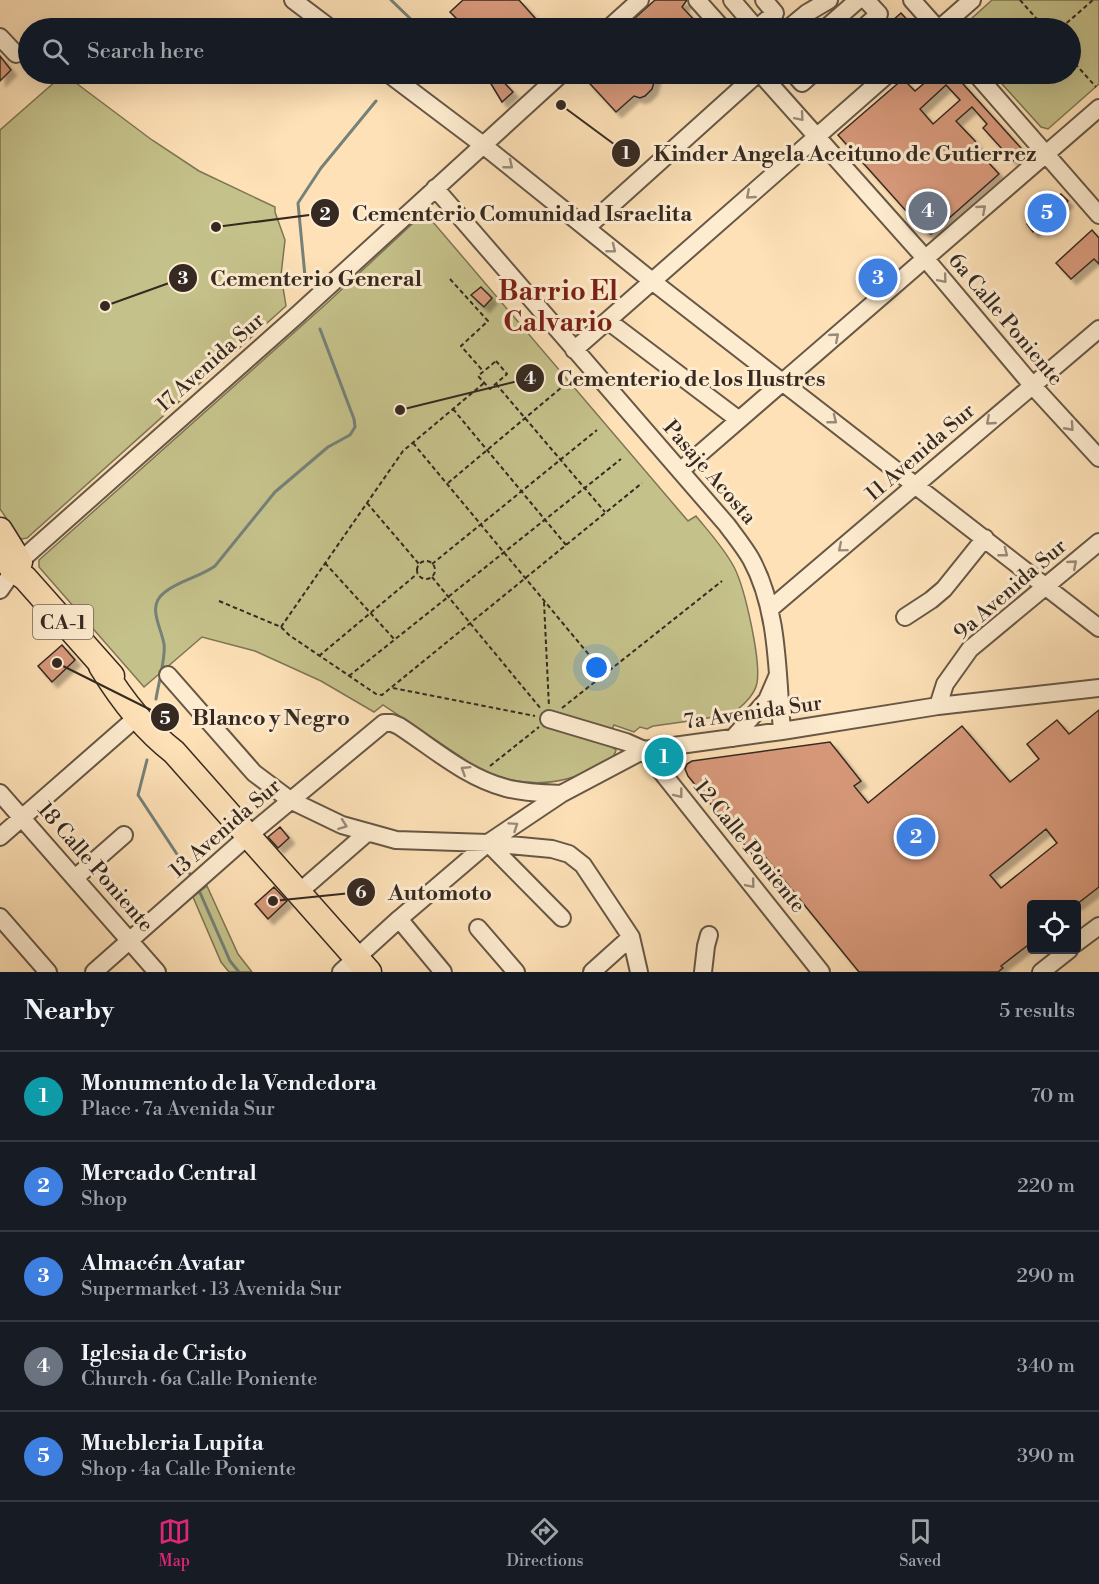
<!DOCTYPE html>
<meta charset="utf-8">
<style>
:root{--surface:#171b24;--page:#20242c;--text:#f1f3f6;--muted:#9ea1a6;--line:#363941;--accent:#db2777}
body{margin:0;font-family:"Libre Bodoni",serif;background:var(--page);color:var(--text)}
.controls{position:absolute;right:18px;bottom:18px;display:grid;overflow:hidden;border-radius:6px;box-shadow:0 6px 24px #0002}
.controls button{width:54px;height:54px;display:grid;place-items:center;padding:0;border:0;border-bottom:2px solid var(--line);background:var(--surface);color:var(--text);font:30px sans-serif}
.you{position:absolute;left:597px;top:668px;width:21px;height:21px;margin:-15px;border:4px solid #fff;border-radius:50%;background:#1a73e8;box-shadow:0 0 0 9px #1a73e833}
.badge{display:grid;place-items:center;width:39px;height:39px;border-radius:50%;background:var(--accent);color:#fff;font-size:20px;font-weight:700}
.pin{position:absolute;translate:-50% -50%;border:3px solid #fff;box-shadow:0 2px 6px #0006}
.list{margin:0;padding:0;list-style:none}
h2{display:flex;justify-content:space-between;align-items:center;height:78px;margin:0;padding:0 24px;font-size:26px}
h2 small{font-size:20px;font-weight:400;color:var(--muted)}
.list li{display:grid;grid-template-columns:39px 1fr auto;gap:18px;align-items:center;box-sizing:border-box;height:90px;padding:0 24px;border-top:2px solid var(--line)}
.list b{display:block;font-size:22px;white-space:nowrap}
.list p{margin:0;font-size:20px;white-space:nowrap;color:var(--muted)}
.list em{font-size:20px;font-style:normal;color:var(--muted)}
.icon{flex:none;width:33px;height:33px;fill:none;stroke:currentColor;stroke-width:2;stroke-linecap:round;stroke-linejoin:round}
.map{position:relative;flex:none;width:1099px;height:972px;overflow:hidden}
.search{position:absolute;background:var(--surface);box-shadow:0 6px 24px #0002;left:18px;right:18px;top:18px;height:66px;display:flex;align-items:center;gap:15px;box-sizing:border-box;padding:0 21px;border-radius:33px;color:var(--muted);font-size:22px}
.sheet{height:528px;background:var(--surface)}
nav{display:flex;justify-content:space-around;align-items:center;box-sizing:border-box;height:84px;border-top:2px solid var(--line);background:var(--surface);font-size:16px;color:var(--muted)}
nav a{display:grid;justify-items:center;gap:3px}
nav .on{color:var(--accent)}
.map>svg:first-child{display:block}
.green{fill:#c5c18a;stroke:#7d7556;stroke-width:1.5}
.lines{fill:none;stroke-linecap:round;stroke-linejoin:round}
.stream{stroke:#758179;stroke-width:3}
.building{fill:#d99a7c;stroke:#352921;stroke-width:1.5;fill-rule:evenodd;filter:url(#shadow)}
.minor-casing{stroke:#675746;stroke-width:20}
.highway-casing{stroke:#352921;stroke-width:27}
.path{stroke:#352921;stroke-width:2;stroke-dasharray:4.5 3;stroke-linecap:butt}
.minor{stroke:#feecd0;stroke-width:16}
.highway{stroke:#fee1b7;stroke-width:24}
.oneway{stroke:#9a8a78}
.labels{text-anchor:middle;stroke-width:6;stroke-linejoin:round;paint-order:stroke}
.shield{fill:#feecd0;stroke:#716456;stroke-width:1.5}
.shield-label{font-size:20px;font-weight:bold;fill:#352921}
.street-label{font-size:21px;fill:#352921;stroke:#feecd0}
.district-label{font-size:27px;font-weight:bold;fill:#7a1f14;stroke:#feecd0}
.leader{fill:none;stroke:#352921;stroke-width:2}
.callout-dot{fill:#352921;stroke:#feecd0;stroke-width:2}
.mark-label{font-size:18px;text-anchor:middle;font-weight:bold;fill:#fff}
.callout-label{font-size:22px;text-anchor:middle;font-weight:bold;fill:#352921;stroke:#feecd0;stroke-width:6;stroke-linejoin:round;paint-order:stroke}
</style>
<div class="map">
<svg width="1099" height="972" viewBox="0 0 1099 972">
<defs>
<filter id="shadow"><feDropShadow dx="5.5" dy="5.5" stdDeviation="1.5" flood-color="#0004"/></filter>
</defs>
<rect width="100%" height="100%" fill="#fee1b7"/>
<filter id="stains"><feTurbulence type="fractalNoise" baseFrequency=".00333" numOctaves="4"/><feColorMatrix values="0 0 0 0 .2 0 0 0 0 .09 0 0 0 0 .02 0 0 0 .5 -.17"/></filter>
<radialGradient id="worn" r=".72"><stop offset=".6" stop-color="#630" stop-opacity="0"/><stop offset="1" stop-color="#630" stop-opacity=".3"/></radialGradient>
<path class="green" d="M992 0H1099V84L1048 129 1041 127 993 74H1070V28H961Z
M64 74 152 140 199 171 275 207V212L285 240 281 275 286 306 27 538 22 539 19 537 0 509V130Z
M424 213 427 215 688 521 696 516C709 532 724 548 734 567 745 588 761 660 757 683 755 693 746 703 738 709 725 718 671 723 653 726L647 729 640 727 634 732 614 725 606 743 616 750C614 760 604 763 596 767 559 788 517 787 479 769L383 705 374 712 321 681 255 651 202 637 144 687 39 567V560L326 304Z
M207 886 238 954 252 972H229L221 962 193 897Z"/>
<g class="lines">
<path class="stream" d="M391 0 420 28
M305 276 298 203 321 168 376 101
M156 699C158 686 166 656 164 644 161 626 146 606 165 592 180 580 200 577 215 566L275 492 328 447 350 435 355 427 354 419 320 329
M147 760 138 795 192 877
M198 888 230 961 239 972"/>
</g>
<path class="building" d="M463 0H519L535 18 531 22 537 28H466L450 12Z
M655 0H687L682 7 699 25 687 28 682 22 675 28H624Z
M901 13 915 28H884Z
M0 56 11 70 0 81Z
M485 74H496L513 92 502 102Z
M581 74H655V79L652 89 645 96 640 98 634 96 616 112Z
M935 74H954L1021 148 1022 152 1013 161 983 128 987 124 972 107 956 121 975 141 979 148 977 150 999 174 931 234 924 231 838 135 903 79 915 91ZM946 85 960 100 933 124 920 109Z
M1061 194 1068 201 1033 232 1027 224Z
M1092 230 1099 238V264L1094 259 1071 279 1056 263Z
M481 287 492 298 484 307 471 295Z
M62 645 75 660 52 682 38 666Z
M1099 710V887L1077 904H1032V942L1001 966 1003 968 998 972H859L766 858 759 863 688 776 685 769 687 764 692 761 830 742 861 781 854 786 868 803 962 726 1010 782 1039 759 1027 744 1057 720 1069 734ZM1046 829 1057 843 1001 888 990 875Z
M280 827 289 838 278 848 268 837Z
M274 887 287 901 268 919 255 904Z"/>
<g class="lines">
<defs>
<path id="minor" d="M293 0 330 28
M697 0 722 28
M732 0 756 28
M912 0 937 28
M609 28 640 0
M757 28 775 13 764 0
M789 28 807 13 829 0
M826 28 858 0
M863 28 879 14 866 0
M940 28 972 0
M0 37 16 54
M389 74 483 145 652 281 1099 628
M761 74 925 258 1032 385 1099 458
M794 74 802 83 812 74
M976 74 1099 215
M435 188 727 525C735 536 744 547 751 559 779 610 777 674 782 731
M586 228 757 74
M608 321 739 420
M574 350 888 74
M680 471 1099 108
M0 590 20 561 295 317 561 74
M770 609 1099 329
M905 617 931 600 944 589 985 538
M168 675 254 773 290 800 342 825 396 840 488 843 552 849 569 854 583 865 631 937 639 972
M938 706 945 684 970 649 1099 542
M549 719 626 742 644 750 821 972
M733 738 767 700 777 677
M0 793 157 972
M0 837 137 717
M488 843 562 918
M75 878 124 835
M298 893 368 832
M0 917 48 972
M399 919 443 972
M478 928 516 972
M1076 943 1099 926
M94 972 248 836 384 723H392L399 726C433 748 465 777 506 788 524 793 543 793 561 794
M341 972 399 919 488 843 561 794 644 750 782 731 938 706 1099 688
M592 972 631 937
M703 972 706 946 709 935
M1041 972 1069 950"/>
<path id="highway" d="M0 530 20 562
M0 551 13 570 25 578 112 676
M101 666C121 699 143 728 174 752L369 972"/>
</defs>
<use href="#minor" class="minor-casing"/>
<use href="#highway" class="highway-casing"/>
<path class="path" d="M1020 0 1044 27
M1042 28 1053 24 1061 28
M1061 28 1093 0
M1070 58 1096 87
M1000 81 1009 74
M450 279 488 321 461 346 483 371
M496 361 507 374 490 389 478 376Z
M496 384 605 512
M453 409 566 545
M413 443 605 674
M448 483 562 387
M367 503 419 564
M417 570a9 9 0 1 1 18 0a9 9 0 1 1-18 0Z
M325 563 395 640
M432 564 597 430
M432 577 541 709
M219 601 281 627 289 635 376 694 382 695 642 483
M544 602 549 707
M281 627 403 451 484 383
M319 656 417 574
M349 676 621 459
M393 688 535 716
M562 708 722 581
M490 766 539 727"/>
<use href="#minor" class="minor"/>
<use href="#highway" class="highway"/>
</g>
<defs><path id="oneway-chevron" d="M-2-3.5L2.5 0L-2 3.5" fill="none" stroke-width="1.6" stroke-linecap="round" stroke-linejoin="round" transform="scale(1.5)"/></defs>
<g class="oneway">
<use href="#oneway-chevron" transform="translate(800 117) rotate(49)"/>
<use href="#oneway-chevron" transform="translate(509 165) rotate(39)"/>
<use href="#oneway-chevron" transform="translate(750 195) rotate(139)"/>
<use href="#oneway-chevron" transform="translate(982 209) rotate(-41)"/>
<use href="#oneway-chevron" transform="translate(612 249) rotate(39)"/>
<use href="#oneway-chevron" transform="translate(943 279) rotate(50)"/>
<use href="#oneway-chevron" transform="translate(835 337) rotate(-41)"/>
<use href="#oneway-chevron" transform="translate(833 420) rotate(38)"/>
<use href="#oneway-chevron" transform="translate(990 421) rotate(139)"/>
<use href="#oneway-chevron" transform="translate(1070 427) rotate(48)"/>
<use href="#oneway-chevron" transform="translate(842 548) rotate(140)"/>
<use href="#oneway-chevron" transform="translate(1004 553) rotate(38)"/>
<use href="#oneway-chevron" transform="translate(1073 564) rotate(-41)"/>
<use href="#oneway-chevron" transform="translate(465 770) rotate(-148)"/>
<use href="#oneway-chevron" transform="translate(679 794) rotate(52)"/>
<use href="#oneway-chevron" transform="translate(343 825) rotate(20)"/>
<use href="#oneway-chevron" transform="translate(514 826) rotate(-34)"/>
<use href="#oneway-chevron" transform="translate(751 884) rotate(50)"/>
</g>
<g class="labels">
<rect class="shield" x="33" y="605" width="60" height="34" rx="4.5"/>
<g class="shield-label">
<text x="63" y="629">CA-1</text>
</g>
<g class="street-label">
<text transform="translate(1006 319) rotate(50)" y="7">6a Calle Poniente</text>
<text transform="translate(210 362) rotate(-42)" y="7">17 Avenida Sur</text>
<text transform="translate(920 452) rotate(-41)" y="7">11 Avenida Sur</text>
<text transform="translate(710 472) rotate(49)" y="7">Pasaje Acosta</text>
<text transform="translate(1010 589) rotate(-41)" y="7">9a Avenida Sur</text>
<text transform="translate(753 712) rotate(-8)" y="7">7a Avenida Sur</text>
<text transform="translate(225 828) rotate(-41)" y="7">13 Avenida Sur</text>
<text transform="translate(750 846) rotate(51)" y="7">12 Calle Poniente</text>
<text transform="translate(96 867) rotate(49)" y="7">18 Calle Poniente</text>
</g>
<g class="district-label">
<text x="558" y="300">Barrio El<tspan x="558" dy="31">Calvario</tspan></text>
</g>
</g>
<path class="leader" d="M561 105L626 153M216 227L325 213M105 306L183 278M400 410L530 378M57 663L165 717M273 901L361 892"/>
<g class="callout-dot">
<circle cx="561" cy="105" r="6"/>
<circle cx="216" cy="227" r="6"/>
<circle cx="105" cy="306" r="6"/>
<circle cx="400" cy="410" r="6"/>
<circle cx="57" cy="663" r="6"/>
<circle cx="273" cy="901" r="6"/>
<circle cx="626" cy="153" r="15"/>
<circle cx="325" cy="213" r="15"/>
<circle cx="183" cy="278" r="15"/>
<circle cx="530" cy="378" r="15"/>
<circle cx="165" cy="717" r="15"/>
<circle cx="361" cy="892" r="15"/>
</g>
<g class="mark-label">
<text x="626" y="159">1</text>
<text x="325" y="220">2</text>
<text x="183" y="284">3</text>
<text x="530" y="384">4</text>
<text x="165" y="724">5</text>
<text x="361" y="898">6</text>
</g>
<g class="callout-label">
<text x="845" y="161">Kinder Angela Aceituno de Gutierrez</text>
<text x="522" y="221">Cementerio Comunidad Israelita</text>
<text x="316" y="286">Cementerio General</text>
<text x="691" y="386">Cementerio de los Ilustres</text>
<text x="271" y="725">Blanco y Negro</text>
<text x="440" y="900">Automoto</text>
</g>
<rect width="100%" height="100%" filter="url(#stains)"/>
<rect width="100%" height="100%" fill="url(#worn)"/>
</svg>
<div class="controls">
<button><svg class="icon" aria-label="locate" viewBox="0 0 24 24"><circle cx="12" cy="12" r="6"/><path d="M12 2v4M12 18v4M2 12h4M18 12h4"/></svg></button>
</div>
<div class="you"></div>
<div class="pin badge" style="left:664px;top:757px;background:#0f9aa8">1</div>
<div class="pin badge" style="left:916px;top:837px;background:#3f7fe0">2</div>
<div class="pin badge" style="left:878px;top:278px;background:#3f7fe0">3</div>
<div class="pin badge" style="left:928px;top:211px;background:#6b7280">4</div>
<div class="pin badge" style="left:1047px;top:213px;background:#3f7fe0">5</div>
<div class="search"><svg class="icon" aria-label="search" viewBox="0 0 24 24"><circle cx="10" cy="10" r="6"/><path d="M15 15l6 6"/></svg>Search here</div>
</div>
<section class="sheet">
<h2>Nearby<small>5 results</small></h2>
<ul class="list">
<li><span class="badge" style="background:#0f9aa8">1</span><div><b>Monumento de la Vendedora</b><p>Place · 7a Avenida Sur</p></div><em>70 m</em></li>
<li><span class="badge" style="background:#3f7fe0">2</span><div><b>Mercado Central</b><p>Shop</p></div><em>220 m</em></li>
<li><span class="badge" style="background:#3f7fe0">3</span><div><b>Almacén Avatar</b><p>Supermarket · 13 Avenida Sur</p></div><em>290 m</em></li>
<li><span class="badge" style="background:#6b7280">4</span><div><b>Iglesia de Cristo</b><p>Church · 6a Calle Poniente</p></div><em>340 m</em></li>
<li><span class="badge" style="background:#3f7fe0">5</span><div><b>Muebleria Lupita</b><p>Shop · 4a Calle Poniente</p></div><em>390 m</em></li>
</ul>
</section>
<nav>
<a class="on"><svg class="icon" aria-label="map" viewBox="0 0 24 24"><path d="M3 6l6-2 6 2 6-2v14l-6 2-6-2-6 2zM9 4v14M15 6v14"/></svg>Map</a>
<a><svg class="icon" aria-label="directions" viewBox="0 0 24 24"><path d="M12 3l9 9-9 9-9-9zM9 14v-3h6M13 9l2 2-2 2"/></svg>Directions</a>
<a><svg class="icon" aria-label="saved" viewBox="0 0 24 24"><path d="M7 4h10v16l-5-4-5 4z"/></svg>Saved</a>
</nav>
